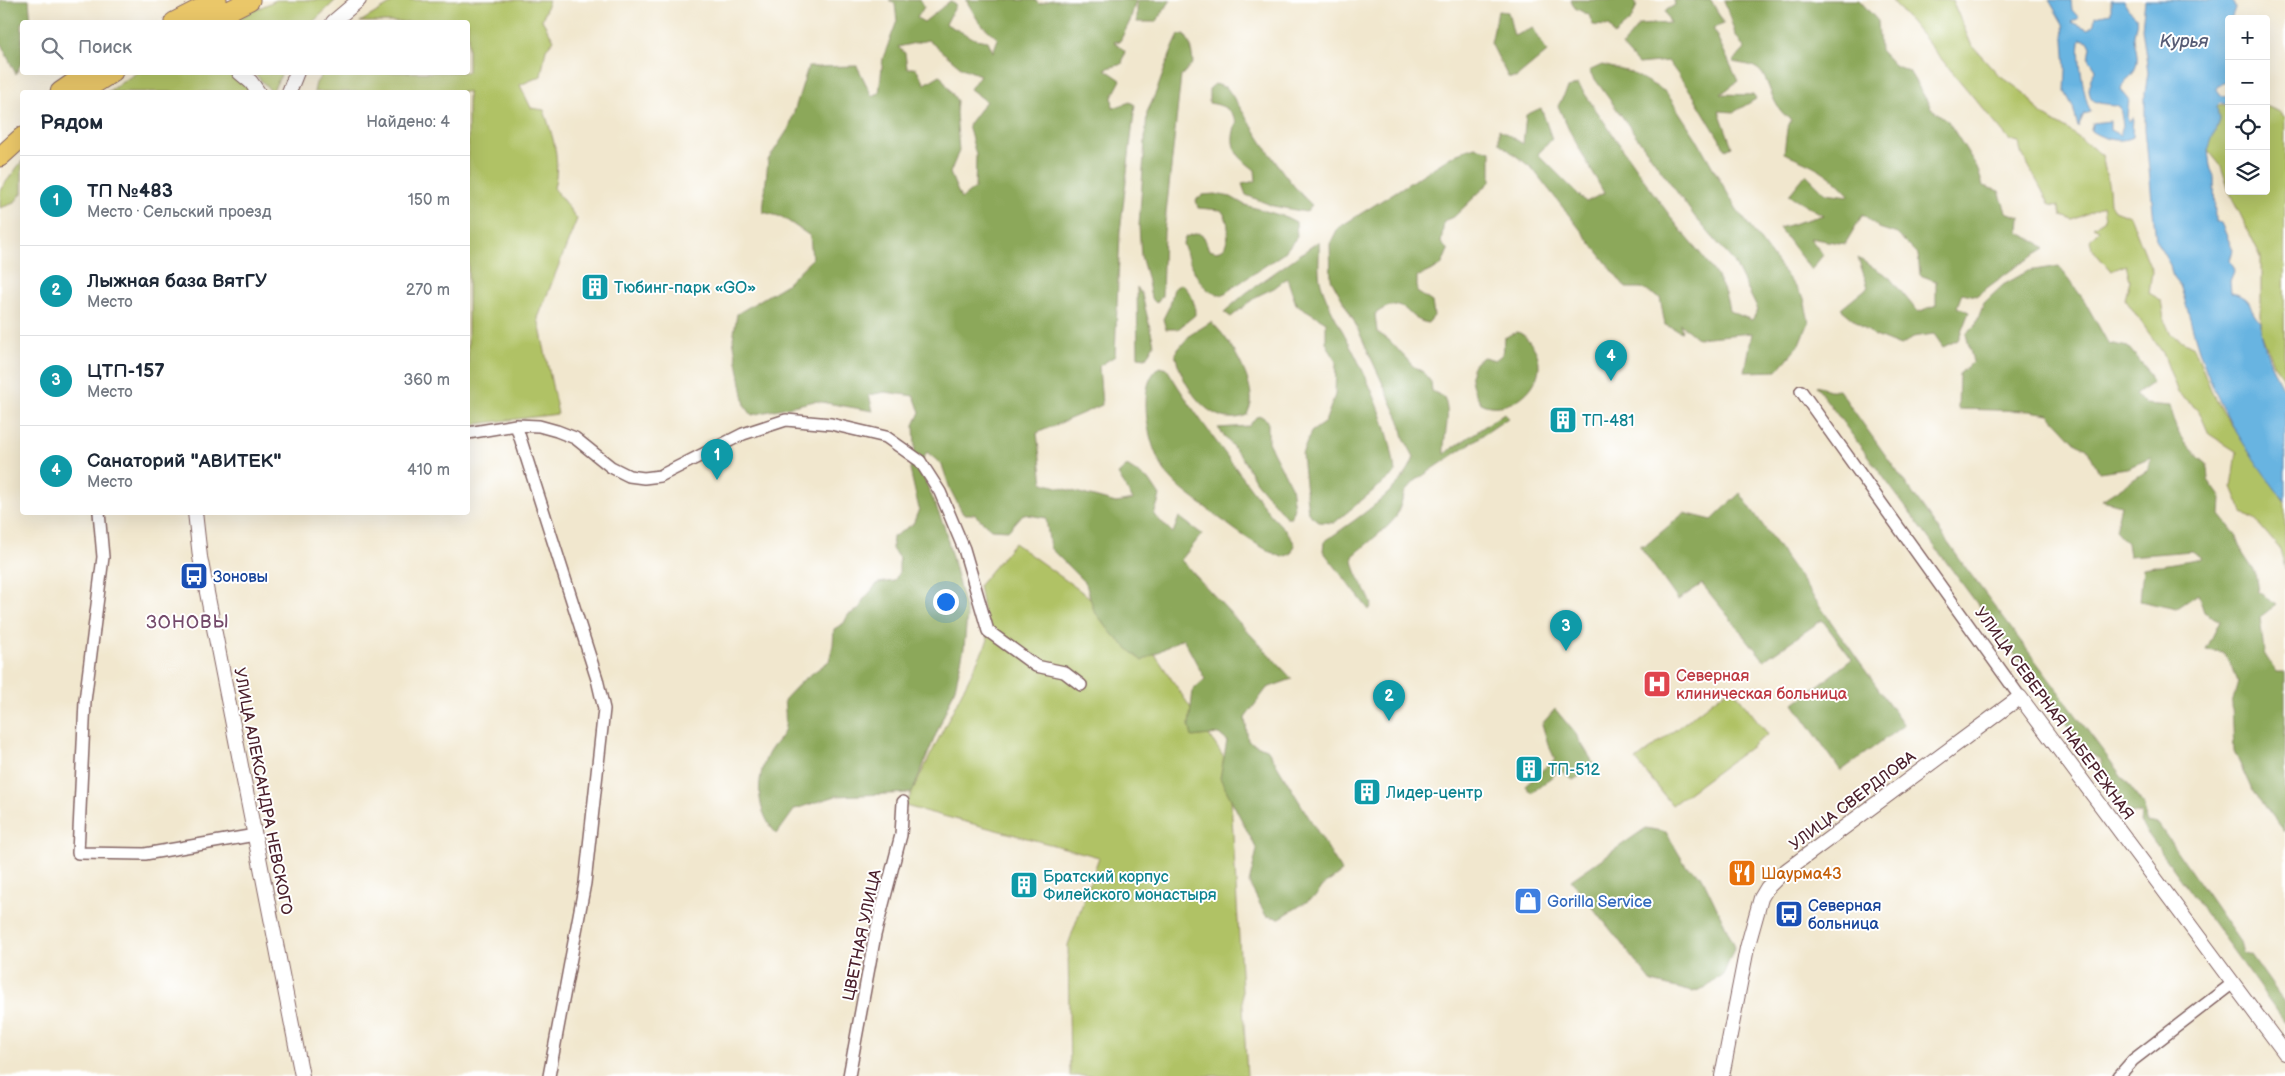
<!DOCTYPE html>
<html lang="ru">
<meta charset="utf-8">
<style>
:root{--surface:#fff;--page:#f6f6f7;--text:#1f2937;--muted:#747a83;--line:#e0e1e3;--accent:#0f766e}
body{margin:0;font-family:"Balsamiq Sans",sans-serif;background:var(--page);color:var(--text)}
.controls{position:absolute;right:15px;top:15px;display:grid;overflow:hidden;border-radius:5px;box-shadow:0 5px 20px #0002}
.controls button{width:45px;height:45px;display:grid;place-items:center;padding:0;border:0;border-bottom:1px solid var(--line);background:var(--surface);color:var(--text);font:25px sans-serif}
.you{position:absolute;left:945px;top:601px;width:18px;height:18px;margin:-12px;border:4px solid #fff;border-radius:50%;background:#1a73e8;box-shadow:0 0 0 8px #1a73e833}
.badge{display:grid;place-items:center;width:32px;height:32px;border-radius:50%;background:var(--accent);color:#fff;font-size:16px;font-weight:700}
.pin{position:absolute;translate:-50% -41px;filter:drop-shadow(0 1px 2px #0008)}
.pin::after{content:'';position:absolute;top:26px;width:18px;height:15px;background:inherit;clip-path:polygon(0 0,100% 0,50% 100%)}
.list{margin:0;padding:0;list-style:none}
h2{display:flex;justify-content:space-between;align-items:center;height:65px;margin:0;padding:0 20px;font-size:21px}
h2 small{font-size:16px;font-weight:400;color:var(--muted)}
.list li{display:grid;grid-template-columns:32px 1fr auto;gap:15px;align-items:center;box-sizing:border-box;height:90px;padding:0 20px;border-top:1px solid var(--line)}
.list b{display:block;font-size:19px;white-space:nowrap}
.list p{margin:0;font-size:16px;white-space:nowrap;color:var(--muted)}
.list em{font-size:16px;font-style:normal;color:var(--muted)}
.icon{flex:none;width:28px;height:28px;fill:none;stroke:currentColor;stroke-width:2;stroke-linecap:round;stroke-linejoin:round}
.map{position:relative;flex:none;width:2285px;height:1076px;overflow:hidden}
.search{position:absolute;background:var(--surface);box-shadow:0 5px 20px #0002;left:20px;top:20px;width:450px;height:55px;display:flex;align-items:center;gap:12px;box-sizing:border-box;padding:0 18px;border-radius:5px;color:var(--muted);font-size:19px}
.panel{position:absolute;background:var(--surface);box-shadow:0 5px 20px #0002;left:20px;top:90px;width:450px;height:425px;border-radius:5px}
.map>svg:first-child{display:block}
.green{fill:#b0c265;stroke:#7d7048}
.forest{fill:#8ca85a;stroke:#6b6442;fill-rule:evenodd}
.water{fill:#68b4e1;stroke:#596a86}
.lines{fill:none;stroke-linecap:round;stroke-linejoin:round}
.minor-casing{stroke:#846564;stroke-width:14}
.tertiary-casing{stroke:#846564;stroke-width:16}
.trunk-casing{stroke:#846564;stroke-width:21}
.minor{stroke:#fff;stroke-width:11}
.tertiary{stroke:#fff;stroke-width:14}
.trunk{stroke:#eac769;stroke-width:19}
.labels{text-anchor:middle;stroke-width:4;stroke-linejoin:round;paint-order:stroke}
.culture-label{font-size:16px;fill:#0d838f;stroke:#fff;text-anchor:start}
.transit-label{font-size:16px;fill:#164399;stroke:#fff;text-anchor:start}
.health-label{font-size:16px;fill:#be3a42;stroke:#fff;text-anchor:start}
.street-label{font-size:16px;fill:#4a1f2b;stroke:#fff}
.food-label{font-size:16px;fill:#c56008;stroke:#fff;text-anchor:start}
.shop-label{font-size:16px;fill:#366cbe;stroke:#fff;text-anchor:start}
.water-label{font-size:18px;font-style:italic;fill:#565b74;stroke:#fff}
.neighbourhood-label{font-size:18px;letter-spacing:1px;fill:#754b6b;stroke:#fff}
</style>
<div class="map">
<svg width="2285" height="1076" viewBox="0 0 2285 1076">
<rect width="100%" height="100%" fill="#fff"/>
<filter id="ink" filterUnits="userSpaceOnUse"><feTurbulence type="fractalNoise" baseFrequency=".02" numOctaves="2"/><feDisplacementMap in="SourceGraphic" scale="10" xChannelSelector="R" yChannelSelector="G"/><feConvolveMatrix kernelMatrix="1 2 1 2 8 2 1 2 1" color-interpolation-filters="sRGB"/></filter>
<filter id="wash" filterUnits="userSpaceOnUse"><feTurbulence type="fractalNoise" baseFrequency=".0096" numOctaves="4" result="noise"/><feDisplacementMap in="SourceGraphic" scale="20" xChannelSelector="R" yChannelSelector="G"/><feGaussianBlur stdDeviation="1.12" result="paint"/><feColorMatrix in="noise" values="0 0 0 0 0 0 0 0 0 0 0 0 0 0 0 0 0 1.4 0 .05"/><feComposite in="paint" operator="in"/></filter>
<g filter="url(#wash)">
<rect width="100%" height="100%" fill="#f1e7ce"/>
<path class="green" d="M276 0H336L313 22H230Z
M397 0H549L542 20 554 40 546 49 541 76 520 85 531 108 544 110C553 138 561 158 554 188L577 219 538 318 558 414 468 425V92H314L316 83 323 73 468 72V22H360Z
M1892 0H1952L1971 44 1997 73 2028 96 2041 114 2067 129 2102 155 2109 188 2110 203 2114 210 2130 216 2152 271 2149 293 2161 300 2164 319 2171 335 2194 347 2211 390 2223 412 2285 503V569L2280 549 2256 521 2243 513 2232 487 2237 452 2209 434 2199 411 2178 393 2163 353 2125 299 2130 280 2126 265 2111 271 2092 249 2090 240 2099 230 2093 227 2105 219 2103 206 2073 220 2062 216 2058 206 2050 205 2021 152 2019 143 2010 141Z
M138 72 231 73 252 92H107Z
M254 73H282L272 92Z
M2229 105V191L2221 166 2208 150 2217 106Z
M2266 106 2278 111 2285 117 2284 391 2283 377 2273 364 2261 333V257L2229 191H2266Z
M22 161V193L14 203 0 208V190Z
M1014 543 1142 635 1229 765 1247 1076H1070L1068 945 1099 857 905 806 988 640 979 585Z
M1731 687 1768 734 1672 805 1636 760Z"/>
<path class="forest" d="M0 0H29L31 22H22V61L16 74 1 44Z
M889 0H921L924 7 917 18 924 22 950 1 956 5 946 24 975 39 988 41 993 52 998 39 979 22 966 0H1035L1039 4 1052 0H1136L1130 21 1120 41 1114 42 1125 51 1122 64 1105 69 1121 80 1112 97 1113 108 1130 102 1135 105 1120 232 1115 356 1099 366 1102 405 1037 433 1043 483 1116 503 1133 500 1118 474 1127 466 1150 481 1160 496 1154 515 1173 533 1179 517 1202 534 1181 560 1292 679 1267 688 1245 718 1248 741 1268 750 1342 872 1323 886 1316 896 1280 918 1266 916 1249 883 1257 850 1220 778 1227 741 1219 734 1192 737 1189 725 1193 690 1205 679 1183 638 1142 661 1113 635 1094 611 1086 584 1050 548 1046 518 1023 514 1009 530 991 529 974 514H963L950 489 942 465 927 452 919 466 944 526 967 616 964 648 955 688 912 793 836 796 795 809 777 834C756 813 755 780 768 754 773 744 783 738 785 727 786 719 785 708 784 700L802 681 829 661 833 645 834 629 844 623 848 615 860 609 863 600 878 583 894 581 899 573V558L892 549 893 537 913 524 919 509 910 470 915 447 914 425 920 412 914 396 885 392 869 395 873 411 815 401 752 415 745 406 733 339 737 314 785 285 812 259 810 236 782 217 763 212 768 160 789 128 808 67 857 66 872 96 879 93 883 58 897 21 895 4ZM928 40 962 68 980 75 970 89 986 101 968 125 976 155 975 188 961 199 950 173 959 151 956 113 957 101 940 75 925 84 916 68H907L905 53 898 47Z
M1137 0H1171L1156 22H1137Z
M1571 0H1634L1637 6 1631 20 1614 35 1609 26 1593 25 1589 15 1575 8Z
M1674 0H1711L1724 24 1713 28 1738 81 1721 94 1753 95 1756 99 1734 112 1719 111 1732 147 1726 150 1693 95 1668 61 1638 64 1622 46 1639 25 1670 23 1665 11 1675 5Z
M1724 0H1859L1878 21 1880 50 1894 65 1909 71 1932 109 1948 121 1977 167 1983 186 1999 191 2006 212 2020 217 2019 233 2036 241 2045 249 2018 265 1976 296 1962 293 1957 307 1969 312 1958 340 1943 347 1934 334 1913 337 1900 346 1873 335 1841 309 1868 287 1858 258 1889 277 1918 312 1936 305V281L1920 275 1918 255 1897 234 1879 228 1863 214 1845 244 1810 238 1823 255 1811 270 1779 228 1823 215 1789 195 1806 174 1825 193 1850 196C1829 172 1814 165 1784 153L1787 129 1791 120C1768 105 1771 76 1756 68 1750 64 1740 64 1733 62L1745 49 1735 34Z
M1498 11 1508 12 1514 36 1533 28 1547 52 1516 78 1508 77 1491 43Z
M1185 34 1191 47 1193 63 1181 76 1164 232 1162 296 1156 303 1151 298 1147 277 1141 256 1139 226 1147 112C1160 87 1166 60 1179 35Z
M1602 65 1630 72 1666 92 1696 138 1736 208 1804 299 1809 322 1800 344 1777 371 1745 372 1752 333 1697 338 1680 324 1682 332 1665 325 1660 298 1641 288H1626L1532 168 1499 143V129L1523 144 1526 115 1541 108 1552 139 1538 154 1586 202 1604 193 1569 130 1558 106 1568 88 1578 84C1611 131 1642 179 1676 224 1697 251 1725 276 1729 311L1752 320 1758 310 1734 262 1695 217 1589 71Z
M1215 84 1227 88C1252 124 1280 176 1312 205L1306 212 1273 206 1246 195 1242 184 1256 181 1255 170C1236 156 1227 146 1237 122 1231 109 1223 105 1209 103V89Z
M1475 147 1491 151V181L1455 216 1444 221 1441 243 1448 250 1441 266 1417 277V292L1432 302 1434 316 1428 323C1402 319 1408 291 1375 314L1377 332 1389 340 1413 366 1423 372 1431 382 1432 391 1444 397C1452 417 1443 435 1444 454L1504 413 1508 418 1415 481 1405 492 1396 517 1388 526 1353 556C1352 572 1367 589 1372 605L1369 610 1323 551 1324 542C1351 522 1404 490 1414 457L1404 438 1400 421 1353 319 1331 279 1330 244 1338 228 1457 153Z
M1215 194 1231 197 1245 205 1286 217 1296 222 1297 237 1284 253 1222 295C1200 294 1190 263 1183 244L1185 237 1198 233 1204 237 1209 250 1217 252 1224 248C1230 235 1230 221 1221 210L1198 208 1196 200 1202 195Z
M1319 241C1320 255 1317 270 1321 284 1327 304 1339 324 1349 343 1369 382 1391 428 1395 473L1334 523 1319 522 1308 513 1302 454 1311 432 1325 422 1335 395 1336 362 1326 342V322L1296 304 1287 278 1274 288 1257 296 1231 317 1224 312 1246 293Z
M2059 266 2084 300 2108 343 2128 347 2145 367 2152 383 2135 395 2145 404 2170 406C2175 434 2185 446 2207 464L2208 480 2221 498 2220 515 2237 536 2243 554 2255 572 2258 592 2277 604 2260 617 2264 653 2276 672H2285V832L2251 788 2234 751 2232 704 2238 682 2233 668 2223 652 2206 650 2220 621 2204 612 2198 594 2176 609 2140 601 2143 568 2203 558 2192 551 2129 556 2127 543 2115 530 2121 505 2102 500 2148 470 2151 458 2127 468 2099 472 2087 448 2076 443 2049 414 2030 411 1958 409 1959 374 1973 362 1966 334 1975 326 1984 303 2003 285 2028 271Z
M1182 284C1192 294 1195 301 1195 315L1178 329H1166L1163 319 1170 305 1174 288Z
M1137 287 1142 295 1154 344 1146 358 1138 357Z
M1211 322C1229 337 1254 380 1251 404 1250 407 1248 412 1247 415 1210 431 1181 384 1175 353L1190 335Z
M1517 332C1525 334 1529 341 1534 348 1553 379 1514 416 1482 404 1472 390 1462 366 1484 357L1495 360C1508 351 1502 350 1504 338Z
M1159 367 1167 369C1196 417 1231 461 1264 506 1273 520 1288 529 1295 545L1291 554 1282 557C1253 545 1230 526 1205 507 1190 496 1175 486 1165 471 1153 454 1146 426 1146 405 1146 390 1148 377 1159 367Z
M1816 386 1830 390H1839L1963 564 2144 806 2146 822 2158 824 2240 942 2243 952 2251 955 2285 1003V1022L2140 823 2141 814 2130 812 2102 771 2101 760 2086 751Z
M1261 416 1268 421V442L1291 486 1294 508 1291 517H1286L1256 482 1244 461 1218 428 1249 426 1256 417Z
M1740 493 1904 725 1841 771 1794 704 1852 659 1822 620 1764 660 1702 584 1678 600 1639 545H1646L1684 513 1712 520Z
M1555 709 1575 733 1596 767 1573 780 1560 770 1532 793 1525 785 1555 759 1548 744 1542 724Z
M1646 828 1666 832 1686 866 1701 875 1735 946 1724 973 1707 987 1693 992 1652 982 1571 880Z"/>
<path class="water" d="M2049 0H2071L2072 10 2079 18 2072 22 2088 29 2094 24 2095 16 2111 13V0H2123L2128 9 2136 16C2138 25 2133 32 2134 39 2136 50 2140 60 2134 71 2130 80 2124 78 2121 90L2129 100 2127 116 2129 122 2133 116 2132 137C2119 144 2102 138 2091 131L2092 123 2110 121V130L2120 135 2123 125 2120 107C2112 103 2104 105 2096 102 2084 96 2090 76 2096 69L2089 59 2091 47 2088 41 2081 39C2076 50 2084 100 2091 112L2084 114 2078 127 2073 107 2065 92 2066 70 2063 24Z
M2145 0H2232L2235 8 2231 19H2229V42L2223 46 2229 57 2225 64 2224 72 2229 77V81L2218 85 2216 88 2221 95 2229 98V105L2220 103 2217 106 2219 120 2208 150 2210 167 2214 176 2215 221 2221 223 2233 250 2230 260 2235 269 2230 281 2231 293C2258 298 2245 309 2261 322 2258 334 2277 384 2285 391V502C2254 461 2225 420 2207 372 2196 345 2190 316 2181 288L2173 278 2170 265 2156 241 2145 129V93L2148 72 2142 28Z"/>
</g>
<g filter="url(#ink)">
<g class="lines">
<defs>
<path id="minor" d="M1801 391 2020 697
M516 425 597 679 604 709 585 883 549 1076
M468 433 516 425 539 426 557 431 575 438 611 467 629 476 644 478 660 476 743 434 786 420 831 424 886 437 920 461 940 492 964 549 988 631 1036 666 1064 672 1081 685
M99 512 103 557 85 701 78 853 145 854 255 835
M849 1076 875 935 901 835 903 802
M2119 1076 2133 1060 2233 983"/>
<path id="tertiary" d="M333 22 359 0
M239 72 251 82 258 92
M289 92 297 72
M195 512 200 557 302 1076
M1722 1076 1747 948 1761 898 1767 888 1780 875 2020 697 2285 1053"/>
<path id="trunk" d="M174 22 217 0
M207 22 250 0
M60 92 89 72
M82 92 113 72
M0 157 22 137"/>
</defs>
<use href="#minor" class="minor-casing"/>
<use href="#tertiary" class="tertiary-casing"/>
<use href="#trunk" class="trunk-casing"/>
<use href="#minor" class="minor"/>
<use href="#tertiary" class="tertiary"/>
<use href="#trunk" class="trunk"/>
</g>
</g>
<defs>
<symbol id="building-square" viewBox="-11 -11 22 22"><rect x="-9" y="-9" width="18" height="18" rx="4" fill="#0f9aa8" stroke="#fff"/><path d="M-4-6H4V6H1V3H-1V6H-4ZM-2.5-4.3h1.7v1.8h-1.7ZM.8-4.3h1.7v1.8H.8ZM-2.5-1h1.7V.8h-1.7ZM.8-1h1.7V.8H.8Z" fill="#fff"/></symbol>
<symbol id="bus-square" viewBox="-11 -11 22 22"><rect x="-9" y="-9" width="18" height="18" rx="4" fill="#1a4fb4" stroke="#fff"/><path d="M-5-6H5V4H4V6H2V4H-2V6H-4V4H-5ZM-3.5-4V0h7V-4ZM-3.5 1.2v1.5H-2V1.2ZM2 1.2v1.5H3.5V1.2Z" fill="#fff"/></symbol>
<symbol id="hospital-square" viewBox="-11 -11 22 22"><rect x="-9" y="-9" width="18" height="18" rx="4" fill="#e0444e" stroke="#fff"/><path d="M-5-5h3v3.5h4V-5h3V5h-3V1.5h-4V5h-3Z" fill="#fff"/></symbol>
<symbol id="restaurant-square" viewBox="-11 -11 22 22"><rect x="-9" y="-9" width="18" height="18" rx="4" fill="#e8710a" stroke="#fff"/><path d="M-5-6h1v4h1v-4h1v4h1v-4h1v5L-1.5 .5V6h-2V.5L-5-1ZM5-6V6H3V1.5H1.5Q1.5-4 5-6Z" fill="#fff"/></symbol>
<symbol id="shop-square" viewBox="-11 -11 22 22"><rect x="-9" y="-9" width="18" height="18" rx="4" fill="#3f7fe0" stroke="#fff"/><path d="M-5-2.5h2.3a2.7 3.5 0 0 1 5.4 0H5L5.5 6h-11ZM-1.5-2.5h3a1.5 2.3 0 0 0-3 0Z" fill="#fff"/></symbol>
</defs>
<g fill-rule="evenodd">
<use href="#building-square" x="579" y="271" width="32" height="32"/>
<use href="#building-square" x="1547" y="404" width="32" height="32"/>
<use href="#bus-square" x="178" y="560" width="32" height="32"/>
<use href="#hospital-square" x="1641" y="668" width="32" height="32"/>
<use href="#building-square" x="1513" y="753" width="32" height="32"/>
<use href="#building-square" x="1351" y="776" width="32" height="32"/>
<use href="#restaurant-square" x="1726" y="857" width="32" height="32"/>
<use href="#building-square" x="1008" y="869" width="32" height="32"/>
<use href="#shop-square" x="1512" y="885" width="32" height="32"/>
<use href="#bus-square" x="1773" y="898" width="32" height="32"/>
</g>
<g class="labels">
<g class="culture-label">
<text x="614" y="293">Тюбинг-парк «GO»</text>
<text x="1582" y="426">ТП-481</text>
<text x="1548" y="775">ТП-512</text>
<text x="1386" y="798">Лидер-центр</text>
<text x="1043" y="882">Братский корпус<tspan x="1043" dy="18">Филейского монастыря</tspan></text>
</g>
<g class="transit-label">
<text x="213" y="582">Зоновы</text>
<text x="1808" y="911">Северная<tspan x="1808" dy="18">больница</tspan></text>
</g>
<g class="health-label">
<text x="1676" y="681">Северная<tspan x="1676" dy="18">клиническая больница</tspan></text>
</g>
<g class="street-label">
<text transform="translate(2055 713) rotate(54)" y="6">УЛИЦА СЕВЕРНАЯ НАБЕРЕЖНАЯ</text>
<text transform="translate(264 791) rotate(79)" y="6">УЛИЦА АЛЕКСАНДРА НЕВСКОГО</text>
<text transform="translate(1852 800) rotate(-37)" y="6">УЛИЦА СВЕРДЛОВА</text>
<text transform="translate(861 935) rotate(-78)" y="6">ЦВЕТНАЯ УЛИЦА</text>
</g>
<g class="food-label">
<text x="1761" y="879">Шаурма43</text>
</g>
<g class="shop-label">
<text x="1547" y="907">Gorilla Service</text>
</g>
<g class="water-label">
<text x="2184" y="47">Курья</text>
</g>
<g class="neighbourhood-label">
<text x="188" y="628">ЗОНОВЫ</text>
</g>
</g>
</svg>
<div class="controls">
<button>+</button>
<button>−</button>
<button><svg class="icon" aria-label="locate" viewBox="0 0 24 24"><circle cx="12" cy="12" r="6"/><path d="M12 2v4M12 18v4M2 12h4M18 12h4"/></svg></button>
<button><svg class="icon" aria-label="layers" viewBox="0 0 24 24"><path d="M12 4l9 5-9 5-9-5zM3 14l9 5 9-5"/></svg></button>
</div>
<div class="you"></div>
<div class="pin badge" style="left:717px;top:480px;background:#0f9aa8">1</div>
<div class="pin badge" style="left:1389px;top:721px;background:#0f9aa8">2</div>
<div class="pin badge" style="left:1566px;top:651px;background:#0f9aa8">3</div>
<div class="pin badge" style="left:1611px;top:381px;background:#0f9aa8">4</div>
<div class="search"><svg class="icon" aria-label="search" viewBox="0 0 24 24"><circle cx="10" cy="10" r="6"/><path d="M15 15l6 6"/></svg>Поиск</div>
<section class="panel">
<h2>Рядом<small>Найдено: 4</small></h2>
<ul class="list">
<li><span class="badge" style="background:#0f9aa8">1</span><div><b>ТП №483</b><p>Место · Сельский проезд</p></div><em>150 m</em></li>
<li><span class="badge" style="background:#0f9aa8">2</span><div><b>Лыжная база ВятГУ</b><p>Место</p></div><em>270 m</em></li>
<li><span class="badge" style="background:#0f9aa8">3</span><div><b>ЦТП-157</b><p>Место</p></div><em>360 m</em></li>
<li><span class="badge" style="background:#0f9aa8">4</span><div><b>Санаторий &quot;АВИТЕК&quot;</b><p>Место</p></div><em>410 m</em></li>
</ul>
</section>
</div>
